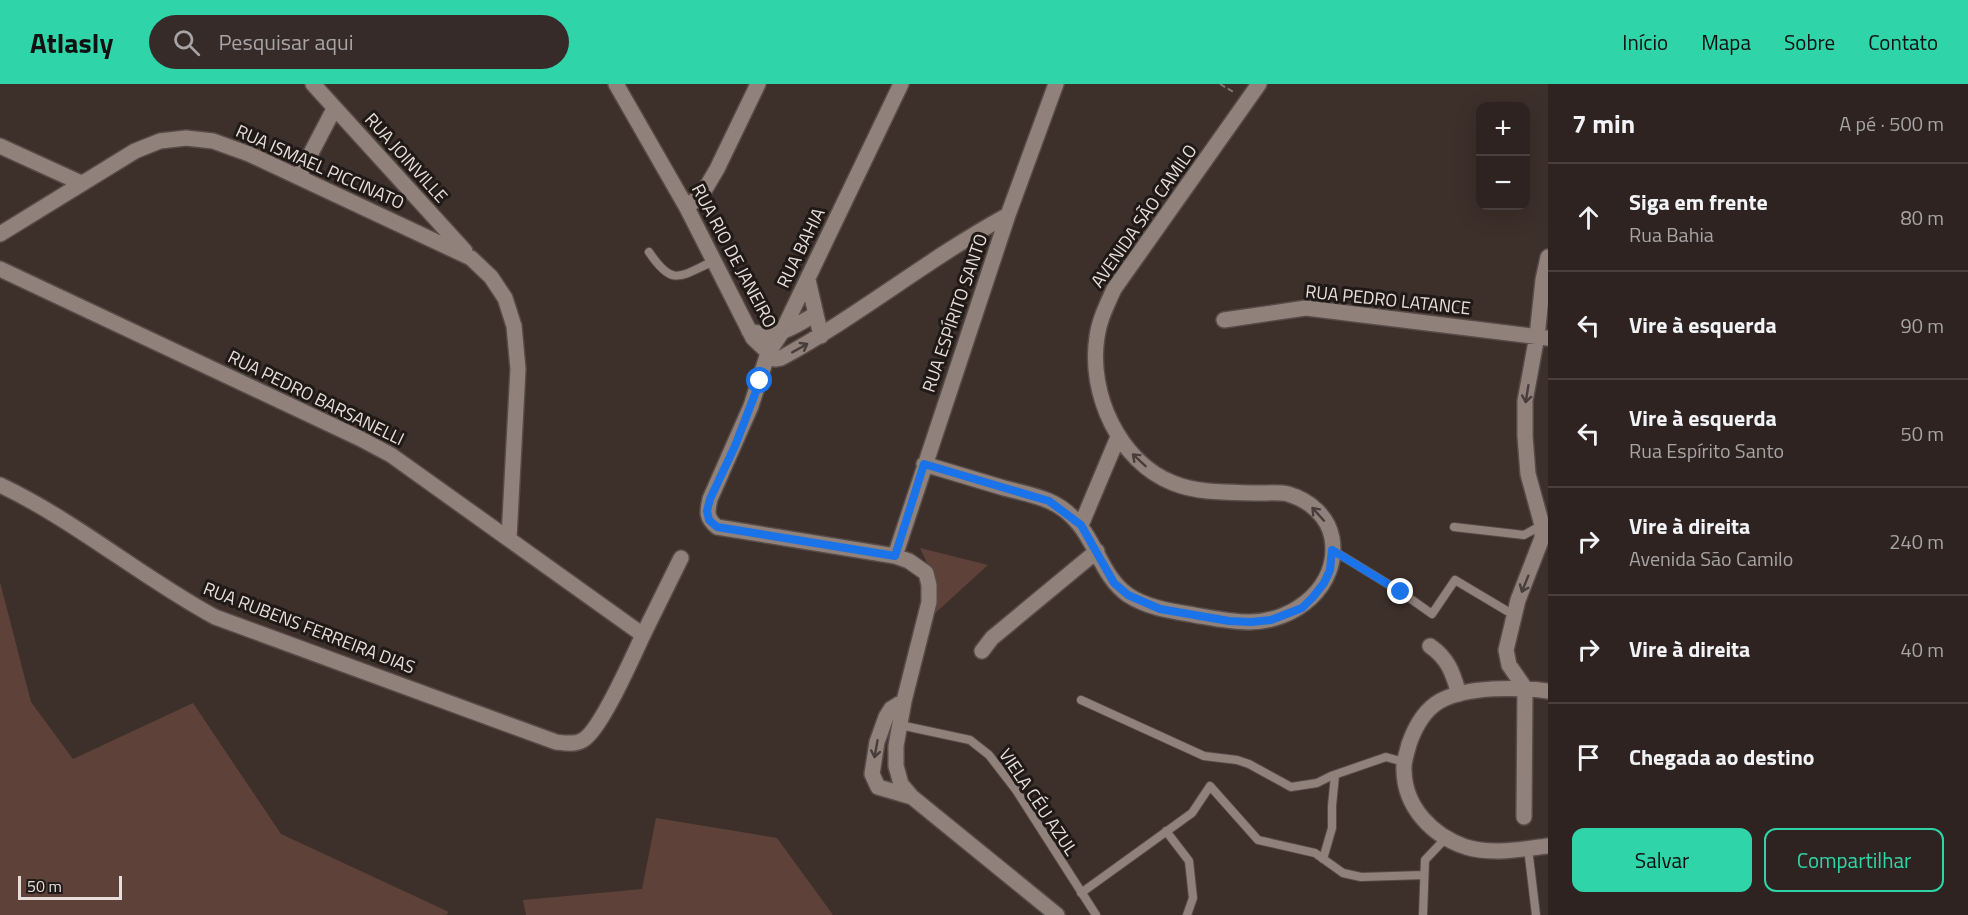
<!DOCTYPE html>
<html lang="pt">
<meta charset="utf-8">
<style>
:root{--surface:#2e2320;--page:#362b29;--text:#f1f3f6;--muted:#a7a4a5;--line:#49403e;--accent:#30d4a9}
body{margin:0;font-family:"Titillium Web",sans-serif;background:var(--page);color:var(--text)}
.controls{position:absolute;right:18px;top:18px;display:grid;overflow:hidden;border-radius:12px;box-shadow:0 6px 24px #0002}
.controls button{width:54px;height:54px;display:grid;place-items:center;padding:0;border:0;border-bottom:2px solid var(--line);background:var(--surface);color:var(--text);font:30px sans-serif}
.scale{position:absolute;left:18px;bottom:15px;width:104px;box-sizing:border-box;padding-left:6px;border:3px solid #e8dfdc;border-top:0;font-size:16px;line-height:21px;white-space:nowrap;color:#e8dfdc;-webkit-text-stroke:4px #1f1917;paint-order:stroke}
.stop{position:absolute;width:18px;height:18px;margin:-14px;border:4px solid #1a73e8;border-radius:50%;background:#fff}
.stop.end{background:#1a73e8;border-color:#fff;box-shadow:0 2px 6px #0008}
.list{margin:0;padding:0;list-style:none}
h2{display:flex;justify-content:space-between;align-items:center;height:78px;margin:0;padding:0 24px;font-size:26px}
h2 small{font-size:20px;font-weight:400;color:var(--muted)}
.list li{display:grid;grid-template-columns:39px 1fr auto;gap:18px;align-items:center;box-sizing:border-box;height:108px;padding:0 24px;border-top:2px solid var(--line)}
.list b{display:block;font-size:22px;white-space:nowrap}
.list p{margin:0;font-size:20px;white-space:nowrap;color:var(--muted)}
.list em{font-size:20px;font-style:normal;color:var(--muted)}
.actions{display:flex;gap:12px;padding:18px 24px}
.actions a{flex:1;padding:14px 0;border:2px solid var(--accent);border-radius:12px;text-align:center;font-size:21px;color:var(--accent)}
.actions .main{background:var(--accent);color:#111}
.icon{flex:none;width:33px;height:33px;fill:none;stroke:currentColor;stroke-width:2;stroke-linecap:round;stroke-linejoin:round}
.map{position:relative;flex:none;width:1548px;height:831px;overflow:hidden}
header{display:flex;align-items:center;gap:36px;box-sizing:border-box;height:84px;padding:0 30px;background:var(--accent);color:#111}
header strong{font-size:28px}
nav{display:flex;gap:33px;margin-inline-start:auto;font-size:21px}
.search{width:420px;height:54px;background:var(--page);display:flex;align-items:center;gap:15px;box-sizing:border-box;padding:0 21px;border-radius:33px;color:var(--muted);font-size:22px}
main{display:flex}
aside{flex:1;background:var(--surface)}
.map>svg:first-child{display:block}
.green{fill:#5e4239}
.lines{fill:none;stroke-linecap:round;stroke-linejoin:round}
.lane-casing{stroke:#574b47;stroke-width:10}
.street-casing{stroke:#574b47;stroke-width:18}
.path{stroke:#7f736e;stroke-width:2;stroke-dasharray:6 3;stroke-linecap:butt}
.lane{stroke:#91817b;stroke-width:8}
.street{stroke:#91817b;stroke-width:15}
.oneway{stroke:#473d3a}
.route{stroke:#1a73e8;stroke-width:8}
.labels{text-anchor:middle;stroke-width:6;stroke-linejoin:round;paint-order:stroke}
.street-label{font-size:18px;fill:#e8dfdc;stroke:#1f1917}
</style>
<header>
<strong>Atlasly</strong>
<div class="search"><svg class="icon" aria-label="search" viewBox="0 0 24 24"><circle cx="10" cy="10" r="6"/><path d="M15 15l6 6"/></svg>Pesquisar aqui</div>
<nav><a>Início</a><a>Mapa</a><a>Sobre</a><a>Contato</a></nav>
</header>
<main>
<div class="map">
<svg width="1548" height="831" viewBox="0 0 1548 831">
<rect width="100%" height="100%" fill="#3d2f2a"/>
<path class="green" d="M920 464 988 481 932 532 934 494Z
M0 498 31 618 73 675 193 619 281 750 449 828 446 831H0Z
M656 734 777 754 833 831H526L523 816 642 805Z"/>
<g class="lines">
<defs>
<path id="lane" d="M649 168C673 204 680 192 714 177
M1454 443 1524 451 1542 441
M1334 467 1401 508 1432 530 1455 496 1507 527
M1081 616 1204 672 1237 676 1249 680 1291 703 1317 699 1331 692 1386 673 1404 678
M900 641 970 656 989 671 1016 706 1096 831
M1166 747 1189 777 1193 814 1187 831
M1528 764 1536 831
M1323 775 1332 744V722L1335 691
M1081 809 1192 729 1210 702 1258 756 1315 769 1343 789 1361 793 1424 791
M1423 831 1425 776 1445 755"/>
<path id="street" d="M313 0 465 167
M616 0 687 124 753 254 775 275 781 274C860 231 929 174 1008 131
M901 0 782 248 768 269 751 322 710 415C707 428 706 434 717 443L895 472 909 477 926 489 929 501V518L904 617 896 662V682L901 700 912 713 1057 831
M0 62 81 99
M299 92 334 25
M687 124 704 107 717 85 758 0
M0 150 135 67 160 57 186 54 213 57 249 70 471 174 491 193 505 214 514 242 518 285 509 454
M0 185 359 354 391 371 643 551C633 572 601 646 583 656 575 661 565 659 556 658L215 533C141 493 76 437 0 401
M808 196 821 252
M1224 236 1306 224 1548 254
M749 247C780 255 790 244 816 230
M924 380C951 388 978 396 1004 404 1019 408 1035 411 1049 417 1096 438 1094 487 1128 511 1148 524 1171 527 1194 531 1212 534 1231 538 1249 538 1295 538 1340 502 1332 454 1328 432 1309 416 1288 410 1280 408 1269 409 1260 409 1232 408 1200 410 1173 399 1119 378 1088 309 1097 253 1099 236 1107 221 1114 205L1259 0
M1081 441 1118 353
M895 472 1008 131 1056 0
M643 551 681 474
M1430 562C1449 575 1453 590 1459 610
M982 567 992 554 1097 467
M1525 604 1509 581 1506 566 1518 516 1542 454V441L1528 390 1525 352V317L1537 252 1543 196 1548 173
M1548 607C1519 603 1467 602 1440 617 1424 626 1415 643 1409 660 1407 669 1403 678 1404 687 1405 724 1433 752 1466 763 1492 771 1522 765 1548 762
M904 617 891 625 886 633 877 658 872 690 878 703 912 713
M1524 733 1525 604"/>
</defs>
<use href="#lane" class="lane-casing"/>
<use href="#street" class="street-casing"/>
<path class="path" d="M1220 0 1235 9"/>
<use href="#lane" class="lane"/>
<use href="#street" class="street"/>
</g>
<defs><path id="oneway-shaft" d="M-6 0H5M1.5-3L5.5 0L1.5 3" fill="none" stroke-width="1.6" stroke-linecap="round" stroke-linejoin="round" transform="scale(1.5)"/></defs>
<g class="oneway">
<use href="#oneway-shaft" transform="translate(800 264) rotate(-29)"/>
<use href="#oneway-shaft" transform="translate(1527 310) rotate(99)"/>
<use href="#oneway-shaft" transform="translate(1139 376) rotate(-137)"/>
<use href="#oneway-shaft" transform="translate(1318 430) rotate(-132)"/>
<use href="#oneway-shaft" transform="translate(1525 500) rotate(112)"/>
<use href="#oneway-shaft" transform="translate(876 665) rotate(100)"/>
</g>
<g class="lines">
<path class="route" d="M760 297 735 362 710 415 707 427 709 436 717 443 895 472 924 380 1049 417 1081 441 1114 499 1128 511 1160 525 1229 537 1251 538 1271 536 1302 524 1313 513 1324 499 1330 486 1332 466 1401 508"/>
</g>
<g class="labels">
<g class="street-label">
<text transform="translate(406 74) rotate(48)" y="6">RUA JOINVILLE</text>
<text transform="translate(320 83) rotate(24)" y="6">RUA ISMAEL PICCINATO</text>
<text transform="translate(1144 132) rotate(-55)" y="6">AVENIDA SÃO CAMILO</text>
<text transform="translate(801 164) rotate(-64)" y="6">RUA BAHIA</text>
<text transform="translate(734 172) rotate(62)" y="6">RUA RIO DE JANEIRO</text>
<text transform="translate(1388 216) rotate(6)" y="6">RUA PEDRO LATANCE</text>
<text transform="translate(955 229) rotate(-71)" y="6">RUA ESPÍRITO SANTO</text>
<text transform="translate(316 314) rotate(26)" y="6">RUA PEDRO BARSANELLI</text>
<text transform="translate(309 544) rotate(21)" y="6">RUA RUBENS FERREIRA DIAS</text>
<text transform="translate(1038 718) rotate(56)" y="6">VIELA CÉU AZUL</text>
</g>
</g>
</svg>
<div class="controls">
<button>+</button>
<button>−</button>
</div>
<div class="scale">50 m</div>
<div class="stop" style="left:760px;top:297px"></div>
<div class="stop end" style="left:1401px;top:508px"></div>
</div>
<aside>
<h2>7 min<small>A pé · 500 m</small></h2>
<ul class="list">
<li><svg class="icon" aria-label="ahead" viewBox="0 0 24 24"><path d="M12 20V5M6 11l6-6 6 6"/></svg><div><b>Siga em frente</b><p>Rua Bahia</p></div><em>80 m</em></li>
<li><svg class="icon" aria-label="left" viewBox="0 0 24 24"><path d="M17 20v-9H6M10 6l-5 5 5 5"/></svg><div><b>Vire à esquerda</b></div><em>90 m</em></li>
<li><svg class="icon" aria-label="left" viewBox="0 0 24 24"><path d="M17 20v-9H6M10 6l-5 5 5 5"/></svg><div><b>Vire à esquerda</b><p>Rua Espírito Santo</p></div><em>50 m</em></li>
<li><svg class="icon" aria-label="right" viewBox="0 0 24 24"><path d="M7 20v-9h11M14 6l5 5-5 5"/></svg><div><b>Vire à direita</b><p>Avenida São Camilo</p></div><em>240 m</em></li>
<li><svg class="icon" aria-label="right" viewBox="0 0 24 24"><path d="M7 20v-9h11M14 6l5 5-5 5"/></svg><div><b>Vire à direita</b></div><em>40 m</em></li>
<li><svg class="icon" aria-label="arrive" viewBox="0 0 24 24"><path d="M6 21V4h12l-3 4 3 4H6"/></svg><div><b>Chegada ao destino</b></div></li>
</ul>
<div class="actions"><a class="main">Salvar</a><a>Compartilhar</a></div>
</aside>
</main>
